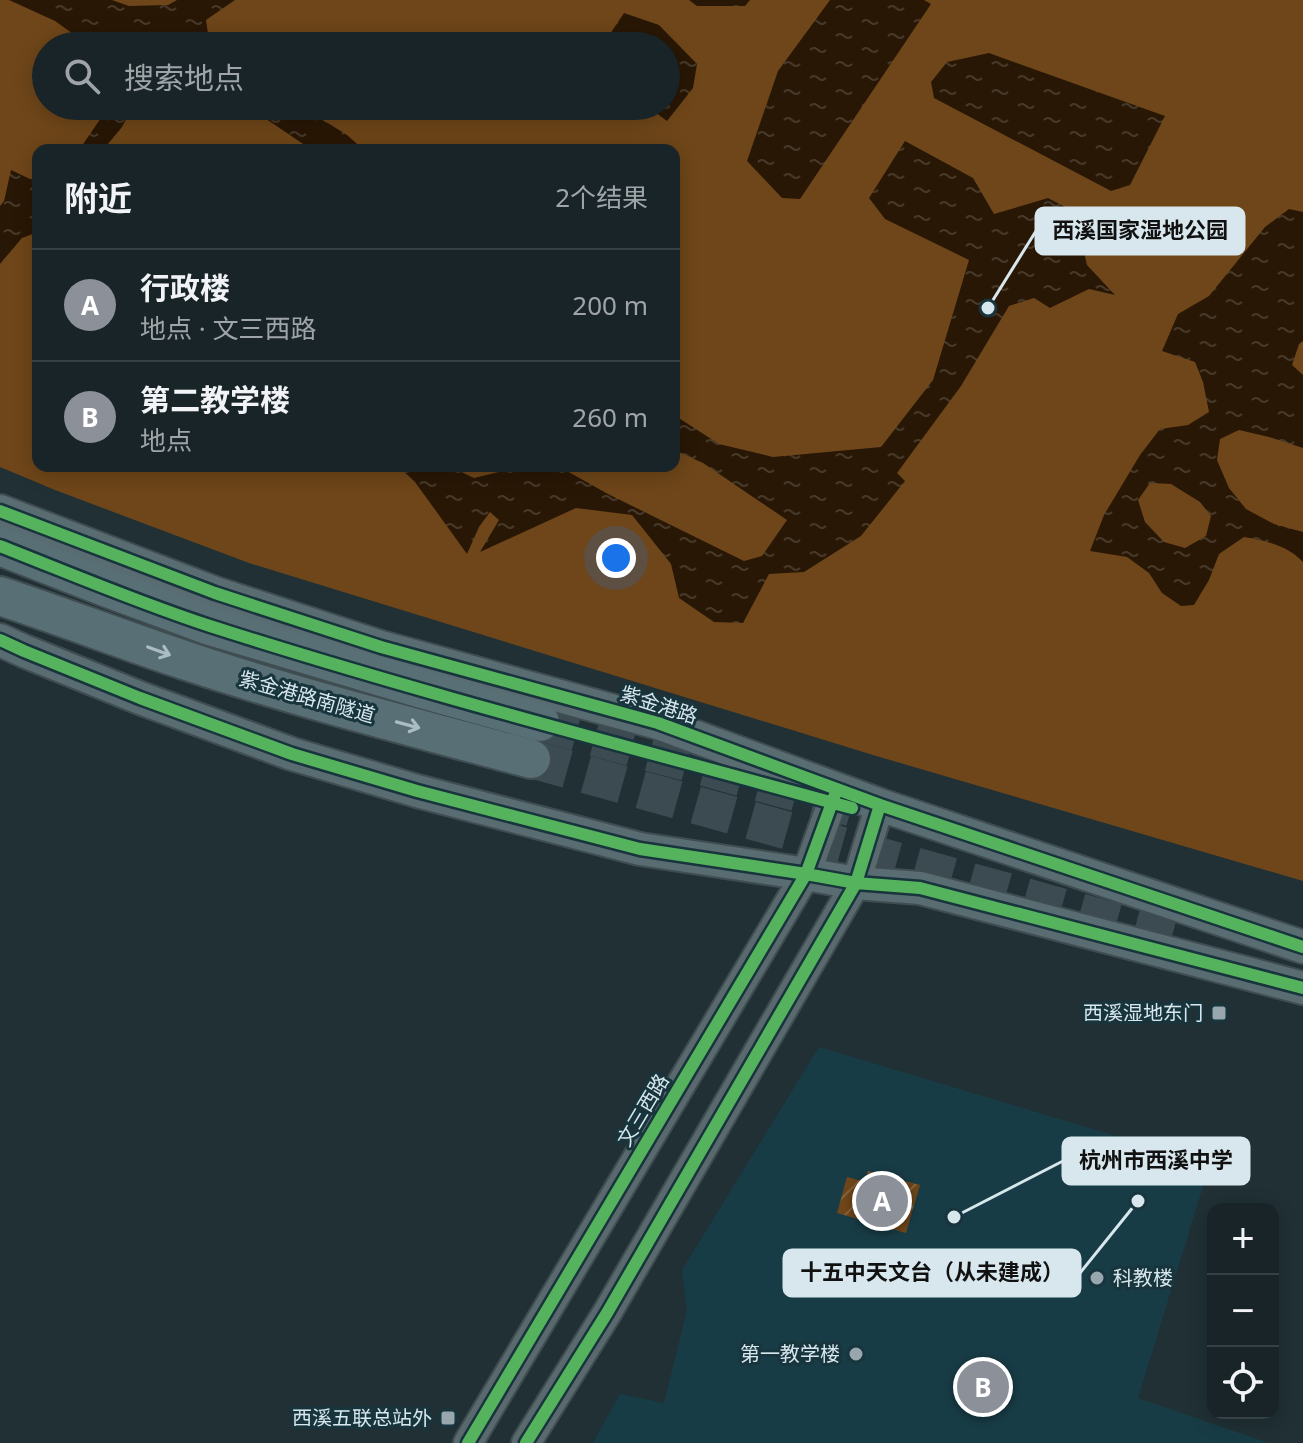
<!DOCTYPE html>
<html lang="zh">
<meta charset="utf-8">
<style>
:root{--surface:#182428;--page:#253034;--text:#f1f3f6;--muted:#9fa4a8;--line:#364145;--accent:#8c9099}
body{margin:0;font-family:"Noto Sans","Noto Sans SC",sans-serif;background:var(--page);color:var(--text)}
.controls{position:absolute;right:24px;bottom:24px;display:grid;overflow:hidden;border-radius:16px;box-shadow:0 4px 20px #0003}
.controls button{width:72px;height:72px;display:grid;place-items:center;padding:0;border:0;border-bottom:2px solid var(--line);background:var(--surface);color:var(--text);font:40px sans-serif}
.you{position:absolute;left:616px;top:558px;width:28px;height:28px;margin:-20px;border:6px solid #fff;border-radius:50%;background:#1a73e8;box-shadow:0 0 0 12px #1a73e833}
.badge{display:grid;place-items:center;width:52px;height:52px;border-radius:50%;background:var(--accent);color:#fff;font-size:26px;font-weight:700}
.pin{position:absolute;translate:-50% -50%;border:4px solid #fff;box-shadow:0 2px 8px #0006}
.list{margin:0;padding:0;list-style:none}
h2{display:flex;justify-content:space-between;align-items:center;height:104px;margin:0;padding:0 32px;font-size:34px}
h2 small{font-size:26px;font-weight:400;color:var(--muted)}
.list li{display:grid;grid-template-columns:52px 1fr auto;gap:24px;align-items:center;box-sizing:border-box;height:112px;padding:0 32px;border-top:2px solid var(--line)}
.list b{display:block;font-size:30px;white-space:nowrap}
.list p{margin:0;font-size:26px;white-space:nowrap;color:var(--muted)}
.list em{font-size:26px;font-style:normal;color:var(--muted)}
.icon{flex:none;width:44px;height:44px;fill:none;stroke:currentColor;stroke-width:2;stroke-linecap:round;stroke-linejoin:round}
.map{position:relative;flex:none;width:1303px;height:1443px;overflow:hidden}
.search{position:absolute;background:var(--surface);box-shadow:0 4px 20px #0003;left:32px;top:32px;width:648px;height:88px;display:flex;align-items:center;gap:20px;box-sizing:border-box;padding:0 28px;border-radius:44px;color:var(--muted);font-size:30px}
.panel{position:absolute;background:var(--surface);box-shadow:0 4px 20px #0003;left:32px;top:144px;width:648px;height:328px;border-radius:16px}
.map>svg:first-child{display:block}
.built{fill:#183c46}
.park{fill:#6f4619;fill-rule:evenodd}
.garden{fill:url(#garden-furrows)}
.water{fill:url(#water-ripples);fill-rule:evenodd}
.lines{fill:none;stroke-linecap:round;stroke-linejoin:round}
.highway-tunnel{stroke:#3b4b51;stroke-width:38;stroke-dasharray:38 19;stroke-linecap:butt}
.secondary-casing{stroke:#3f4d51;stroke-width:32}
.primary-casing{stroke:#3f4d51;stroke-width:36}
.highway-casing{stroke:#3f4d51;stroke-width:42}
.secondary{stroke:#5a696e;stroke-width:28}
.primary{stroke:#596c71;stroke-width:32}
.highway{stroke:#586f76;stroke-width:38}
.cycleway-casing{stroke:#18343d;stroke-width:17}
.cycleway{stroke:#56b35d;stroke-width:12}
.oneway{stroke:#abbdc3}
.poi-dot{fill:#97a7ad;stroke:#18343d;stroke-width:3}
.labels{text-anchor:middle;stroke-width:6;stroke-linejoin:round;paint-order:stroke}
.street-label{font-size:20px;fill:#d7e7ed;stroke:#18343d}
.poi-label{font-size:20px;fill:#d7e7ed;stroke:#18343d;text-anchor:end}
.leader{fill:none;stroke:#d7e7ed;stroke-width:3}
.callout-dot{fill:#d7e7ed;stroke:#18343d;stroke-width:3}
.callout{fill:#d7e7ed;stroke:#d7e7ed;stroke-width:3}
.callout-label{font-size:22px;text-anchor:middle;font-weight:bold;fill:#111}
</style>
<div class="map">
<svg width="1303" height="1443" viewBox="0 0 1303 1443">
<defs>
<pattern id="garden-furrows" width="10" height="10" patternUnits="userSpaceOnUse" patternTransform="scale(2)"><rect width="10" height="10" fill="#6f4619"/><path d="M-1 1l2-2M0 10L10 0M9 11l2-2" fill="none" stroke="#83613b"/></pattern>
<pattern id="water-ripples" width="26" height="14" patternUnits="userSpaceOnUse" patternTransform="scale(2)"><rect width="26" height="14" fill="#291705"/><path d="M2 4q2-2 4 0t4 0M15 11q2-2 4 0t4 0" fill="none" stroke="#47392a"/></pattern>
</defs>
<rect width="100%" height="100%" fill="#203035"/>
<path class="built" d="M819 1047 1210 1164 1138 1398 1269 1443H593L620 1394 664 1403 687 1310 682 1270Z"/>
<path class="park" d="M0 0H1303V881L873 755 249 563 55 490 0 467ZM46 46H666V106H46ZM38 150H674V466H38Z"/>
<path class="garden" d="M868 1171 920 1185 906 1233 837 1213 847 1177 862 1181 865 1180Z"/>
<path class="water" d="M9 0H112L129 6 168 5 177 0H235L206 20 210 46H90L55 21Z
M689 0H750L745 6H697Z
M830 0H924L931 4 800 199 782 198 747 161 778 71Z
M624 13 659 25 697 64 693 88 667 121 647 106H666V46H602Z
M989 53 1165 116 1130 185 1111 191 934 98 931 82 947 62Z
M106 106H133L122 127 103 150H79L103 115Z
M247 106H301L347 135 364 150H312Z
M905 141 973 178 994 214 1048 198 1086 218 1080 234 1087 265 1115 295 1089 289 1050 308 1034 298 1009 306 961 386 897 473 905 481 861 536 804 572 769 574 743 623 714 622 679 598 671 564 632 515 576 508 480 552 499 520 490 512 479 527 467 554 415 482 398 466H452L455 469 474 478 523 466H558L608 494 744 561 762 556 787 520 703 463 674 450V415L719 444 773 457 881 447 933 380 969 260 885 219 869 198Z
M11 170 30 179 38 180V232L22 238 0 264V206L4 201Z
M1289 209 1303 212V341L1299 344 1292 365 1303 375V448L1269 437 1239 430 1220 439 1217 460 1229 488 1246 509 1274 524 1303 532V562C1287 545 1266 541 1244 537L1219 554 1209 580 1194 605 1181 606 1162 593 1149 573 1127 557 1090 551 1104 515 1140 455 1160 429 1188 425 1209 412 1203 382 1195 362 1162 351 1178 314 1209 296 1265 227ZM1150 483 1171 484 1200 502 1211 516 1206 536 1185 548 1164 542 1145 522 1138 500Z"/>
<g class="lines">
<path class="highway-tunnel" d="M540 722 857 809
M531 759 1179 940"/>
<defs>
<path id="secondary" d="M468 1443 806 874 837 789
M526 1443 607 1313 856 883 880 805"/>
<path id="primary" d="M0 511 215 593 381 647 658 723 880 805 1303 947
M0 640 24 651 140 698 292 754 417 791 640 849 806 874 856 883 920 888 1303 988"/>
<path id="highway" d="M0 546 105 587 207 625 422 689 540 722
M0 596C64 617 126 641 190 662 302 699 417 728 531 759"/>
</defs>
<use href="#secondary" class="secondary-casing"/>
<use href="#primary" class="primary-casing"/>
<use href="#highway" class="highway-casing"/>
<use href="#secondary" class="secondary"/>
<use href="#primary" class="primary"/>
<use href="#highway" class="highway"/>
<defs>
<path id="cycleway" d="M0 511 215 593 381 647 658 723 880 805 1303 947
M0 546C69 573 139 603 210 626 422 694 638 749 852 808
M0 640 24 651 140 698 292 754 417 791 640 849 806 874 856 883 920 888 1303 988
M468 1443 806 874 837 789
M526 1443 607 1313 856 883 880 805"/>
</defs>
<use href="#cycleway" class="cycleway-casing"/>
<use href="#cycleway" class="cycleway"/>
</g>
<defs><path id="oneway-shaft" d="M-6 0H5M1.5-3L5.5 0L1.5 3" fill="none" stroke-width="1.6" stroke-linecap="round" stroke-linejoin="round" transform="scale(2)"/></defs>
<g class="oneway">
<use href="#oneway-shaft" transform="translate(159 651) rotate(20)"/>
<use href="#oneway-shaft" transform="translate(408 725) rotate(15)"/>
</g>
<g class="poi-dot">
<rect x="1211" y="1005" width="16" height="16" rx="4"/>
<circle cx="1097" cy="1278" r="8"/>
<circle cx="856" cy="1354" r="8"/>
<rect x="440" y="1410" width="16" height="16" rx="4"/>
</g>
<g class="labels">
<g class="street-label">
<text transform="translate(307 697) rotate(16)" y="7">紫金港路南隧道</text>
<text transform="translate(659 705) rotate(18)" y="7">紫金港路</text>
<text transform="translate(643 1110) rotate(-59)" y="7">文三西路</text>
</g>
<g class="poi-label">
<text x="1203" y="1020">西溪湿地东门</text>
<text x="1113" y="1285" text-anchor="start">科教楼</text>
<text x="840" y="1361">第一教学楼</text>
<text x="432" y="1425">西溪五联总站外</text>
</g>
</g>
<path class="leader" d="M988 308L1036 231M954 1217L1063 1161M1138 1201L1080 1273"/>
<g class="callout-dot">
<circle cx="988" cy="308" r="8"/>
<circle cx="954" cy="1217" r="8"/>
<circle cx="1138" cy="1201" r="8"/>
</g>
<g class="callout">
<rect x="1036" y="208" width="208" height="46" rx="8"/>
<rect x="1063" y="1138" width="186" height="46" rx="8"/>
<rect x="784" y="1250" width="296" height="46" rx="8"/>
</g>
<g class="callout-label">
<text x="1140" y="238">西溪国家湿地公园</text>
<text x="1156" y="1168">杭州市西溪中学</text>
<text x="932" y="1280">十五中天文台（从未建成）</text>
</g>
</svg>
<div class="controls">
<button>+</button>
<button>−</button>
<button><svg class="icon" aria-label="locate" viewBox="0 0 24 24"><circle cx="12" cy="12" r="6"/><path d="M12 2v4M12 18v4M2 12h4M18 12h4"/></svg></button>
</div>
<div class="you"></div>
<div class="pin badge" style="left:882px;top:1201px">A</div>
<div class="pin badge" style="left:983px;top:1387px">B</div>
<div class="search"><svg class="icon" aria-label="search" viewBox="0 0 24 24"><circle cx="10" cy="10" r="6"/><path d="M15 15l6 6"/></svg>搜索地点</div>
<section class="panel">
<h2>附近<small>2个结果</small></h2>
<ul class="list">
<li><span class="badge">A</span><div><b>行政楼</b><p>地点 · 文三西路</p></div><em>200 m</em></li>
<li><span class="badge">B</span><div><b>第二教学楼</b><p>地点</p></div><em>260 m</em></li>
</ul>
</section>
</div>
